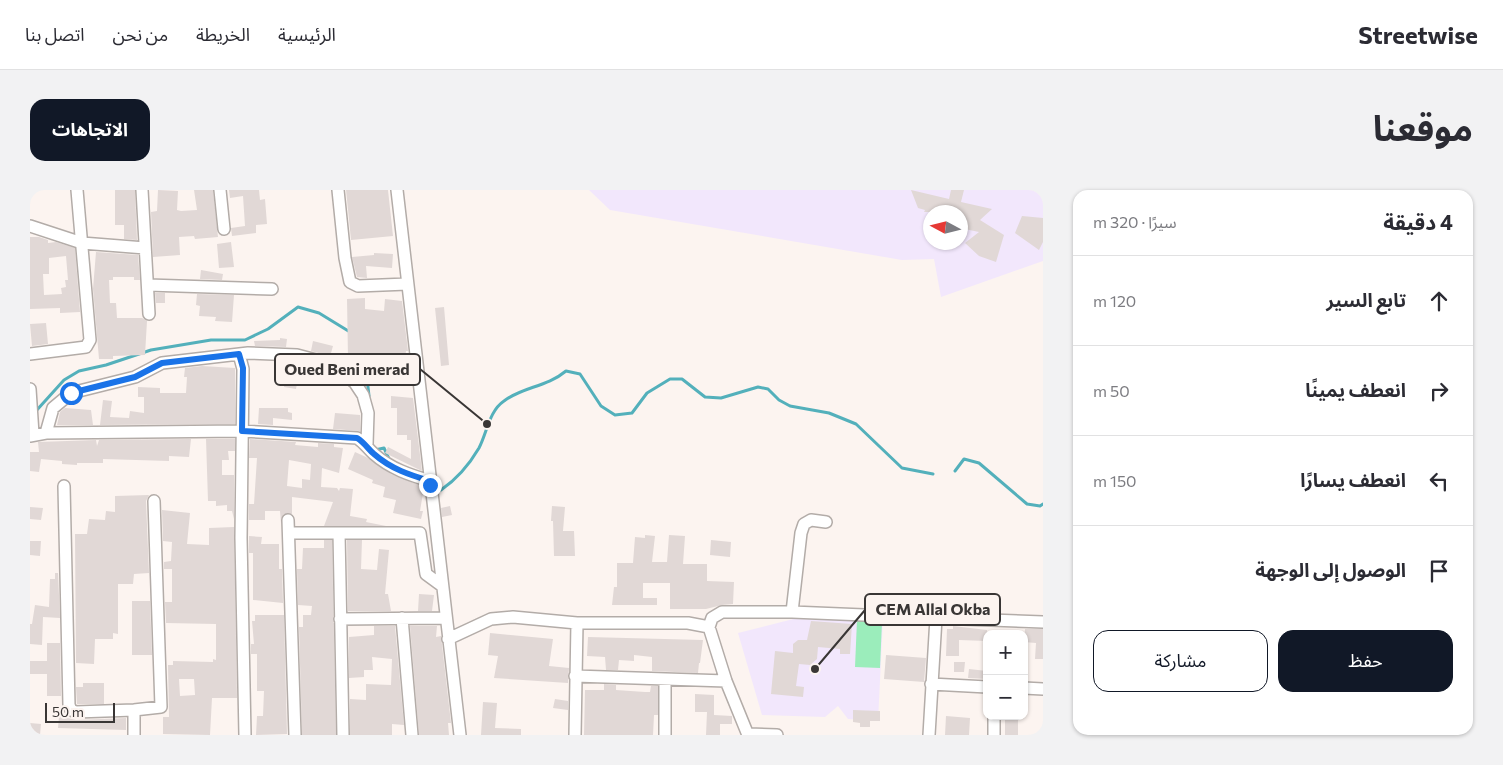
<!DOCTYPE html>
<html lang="ar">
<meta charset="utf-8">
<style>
:root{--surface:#fff;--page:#f2f2f3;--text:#2b2b33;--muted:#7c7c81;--line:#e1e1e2;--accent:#111827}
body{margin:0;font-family:Commissioner,"Noto Sans Arabic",sans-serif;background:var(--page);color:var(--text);direction:rtl}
.controls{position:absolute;right:15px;bottom:15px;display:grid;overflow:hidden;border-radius:10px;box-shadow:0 1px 4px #0004}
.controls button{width:45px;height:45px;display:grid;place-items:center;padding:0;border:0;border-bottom:1px solid var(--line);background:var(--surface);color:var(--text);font:25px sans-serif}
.compass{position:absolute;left:893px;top:15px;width:45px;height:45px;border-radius:50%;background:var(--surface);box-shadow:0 1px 4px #0004;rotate:277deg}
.scale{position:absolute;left:15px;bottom:12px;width:70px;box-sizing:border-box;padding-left:5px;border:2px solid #393635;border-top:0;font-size:14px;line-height:18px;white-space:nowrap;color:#393635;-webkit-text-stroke:4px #fcf4f0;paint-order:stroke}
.stop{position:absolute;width:15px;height:15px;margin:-11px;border:4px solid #1a73e8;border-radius:50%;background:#fff}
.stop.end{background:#1a73e8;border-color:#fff;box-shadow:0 1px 5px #0008}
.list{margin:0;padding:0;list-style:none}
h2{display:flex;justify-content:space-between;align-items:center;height:65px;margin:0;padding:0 20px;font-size:21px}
h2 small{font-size:16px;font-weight:400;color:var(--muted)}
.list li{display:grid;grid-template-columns:32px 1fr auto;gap:15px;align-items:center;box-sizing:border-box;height:90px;padding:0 20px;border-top:1px solid var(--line)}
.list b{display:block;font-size:19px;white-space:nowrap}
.list em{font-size:16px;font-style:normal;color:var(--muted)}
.actions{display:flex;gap:10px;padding:15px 20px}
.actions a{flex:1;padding:11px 0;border:1px solid var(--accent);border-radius:15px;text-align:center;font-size:18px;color:var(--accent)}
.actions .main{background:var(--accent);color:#fff}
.icon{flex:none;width:28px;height:28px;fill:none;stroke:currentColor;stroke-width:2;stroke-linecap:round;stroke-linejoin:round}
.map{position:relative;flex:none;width:1013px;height:545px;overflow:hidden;direction:ltr;border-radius:15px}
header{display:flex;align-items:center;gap:30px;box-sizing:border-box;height:70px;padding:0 25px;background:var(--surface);border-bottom:1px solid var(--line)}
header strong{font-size:24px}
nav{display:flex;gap:28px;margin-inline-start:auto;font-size:18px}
.intro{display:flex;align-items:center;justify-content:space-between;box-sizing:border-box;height:120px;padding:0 30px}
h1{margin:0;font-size:35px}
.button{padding:12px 22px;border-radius:15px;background:var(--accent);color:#fff;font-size:18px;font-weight:700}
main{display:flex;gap:30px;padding:0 30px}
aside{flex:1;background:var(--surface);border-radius:15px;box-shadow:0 1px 4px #0004}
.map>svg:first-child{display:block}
.education{fill:#f2e7fc;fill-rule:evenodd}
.green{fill:#9bedbb}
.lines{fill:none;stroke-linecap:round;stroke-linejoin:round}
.stream{stroke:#53b0bb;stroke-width:3}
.building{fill:#e1d8d6;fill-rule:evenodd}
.minor-casing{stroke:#b3aca8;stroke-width:14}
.minor{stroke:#fff;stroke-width:11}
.route{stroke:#1a73e8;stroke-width:6}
.leader{fill:none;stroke:#393635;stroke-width:2}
.callout-dot{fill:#393635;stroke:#fcf4f0;stroke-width:2}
.callout{fill:#fcf4f0;stroke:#393635;stroke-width:2}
.callout-label{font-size:16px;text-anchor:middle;font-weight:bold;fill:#393635}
</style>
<header>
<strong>Streetwise</strong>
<nav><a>الرئيسية</a><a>الخريطة</a><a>من نحن</a><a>اتصل بنا</a></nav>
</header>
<div class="intro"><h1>موقعنا</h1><a class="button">الاتجاهات</a></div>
<main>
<aside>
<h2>4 دقيقة<small>سيرًا · 320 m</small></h2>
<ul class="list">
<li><svg class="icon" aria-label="ahead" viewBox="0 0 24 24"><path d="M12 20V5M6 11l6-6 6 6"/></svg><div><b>تابع السير</b></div><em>120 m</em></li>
<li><svg class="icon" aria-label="right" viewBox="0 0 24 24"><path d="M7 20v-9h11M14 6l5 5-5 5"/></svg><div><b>انعطف يمينًا</b></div><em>50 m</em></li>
<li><svg class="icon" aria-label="left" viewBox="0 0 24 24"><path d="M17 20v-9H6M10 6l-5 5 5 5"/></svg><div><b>انعطف يسارًا</b></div><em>150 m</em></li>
<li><svg class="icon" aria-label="arrive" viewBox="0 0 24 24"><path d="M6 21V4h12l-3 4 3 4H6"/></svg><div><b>الوصول إلى الوجهة</b></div></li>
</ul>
<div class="actions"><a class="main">حفظ</a><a>مشاركة</a></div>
</aside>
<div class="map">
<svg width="1013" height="545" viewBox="0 0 1013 545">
<rect width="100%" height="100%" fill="#fcf4f0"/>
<path class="education" d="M559 0H1013V71L911 107 904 69 872 70 580 20ZM901 22H931V52H901Z
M775 426 853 430 848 531 818 529 808 516 795 527 732 525 708 443Z"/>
<path class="green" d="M827 430 852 432 850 478 825 477Z"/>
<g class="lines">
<path class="stream" d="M335 170 339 206
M6 221 34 190 49 181 76 175 121 160 181 150H215L238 139 268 117 289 123 320 142
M345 260 354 258 360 271
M925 281 934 269 949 273 997 314 1010 316 1013 314
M405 297 411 300C427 289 439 275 449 258 457 243 459 221 474 211 492 197 517 197 536 181L550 184 571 216 585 225 602 223 617 203 640 189H652L675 207 691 208 728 197 738 199 749 210 760 216 799 223 826 234 872 278 903 284"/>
</g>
<path class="building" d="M85 0H105L107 50 94 49V35H85Z
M128 0 148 1 147 20 151 21 167 20 164 0H183L188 47 165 49 164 46 149 47 150 65 123 67 121 22 127 21Z
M199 0H229L230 10 235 9 237 34 226 35V43L202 46 201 38 215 36 213 6 200 8Z
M316 0H358L363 46 321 50Z
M881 0 919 9 921 0H934L931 12 962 19 950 30 974 45 966 72 949 66 935 53 949 42 930 38V22H894L895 20 888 18Z
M992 26 1013 28V52L1009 60 985 43Z
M0 47H9L18 50V53L26 52 45 58 50 122 30 123V118L0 119ZM36 66 38 90H35L36 97 31 98 32 104 14 105 13 84H19V68Z
M201 52 204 77 189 78 187 54Z
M66 62 108 65 110 90H104V87H83V90H79L80 113H86L87 128H112L117 131 115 165 83 166V169H69L63 99Z
M344 63 363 64 362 78 336 76 337 88 327 87 322 67 344 65Z
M171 80 193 84 192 90 170 89Z
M125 103H135V113H126Z
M167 104 204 105 202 132 185 131 186 127 169 126 170 116 166 115Z
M335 108V119L354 121 355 109 372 111 378 161H376L375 168H356L353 188 342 186 344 175 325 174 323 178 307 168 281 161 283 151 303 156 301 163 318 168 317 109Z
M414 117 419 175 411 176 405 118Z
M16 133 18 154 2 156 0 134Z
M250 148 257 149 256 157 225 156 224 151 250 150Z
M258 172 290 179 289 187 273 185V189L268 188 266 199 254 197Z
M172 176 205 178V234L70 235 73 210 82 211 80 227 99 228 100 221 114 223V207H108V197L130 198V203H156L157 187H154L155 178Z
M361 206 383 208 392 281 355 263 358 257 381 269V250H377V245H367V218H361Z
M35 218 61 220 63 235H27L30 222Z
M229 218H258V222L262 223V230L243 228V235L228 234Z
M305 223 330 225V241L303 239Z
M161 249 159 267 139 266V271L73 269V273H47V275L32 274V271L11 269 9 282 0 281V262H9L8 252 66 250 67 256 69 250Z
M176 249H205V261H198L199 270H192V285H204V329L202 321H197V315L186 316V311H178Z
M220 249 266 252 265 255 288 257V253L304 254V257L313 258 309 283 292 278 291 297 307 298 309 301 310 298 323 299 320 326 337 329 336 332 356 336H294L303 312 262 307V324H254L251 333 250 321H235V330H219V314H224L227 268H219ZM259 270 281 274 280 290 272 289V298L257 296Z
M325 262 336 267 361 284 394 297 390 321H393L391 329 363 323 366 310 353 307 355 297 342 293 343 290 318 279Z
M119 305 116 311 119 383 104 384 103 394H88V444L83 443V449H65L64 474 46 473 45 344H57L59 329 75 330 76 321 85 322V306Z
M420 316 422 325 412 327 411 318Z
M522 316 535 317 533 341H544L545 366H524L523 331H521Z
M0 317 13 318 11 330 0 329Z
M132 320 160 323 157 354 179 355V338L204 337 207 508H182L180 545 133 544V527H139L138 475H143V471L183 472V469L186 470V434L136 433 135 412H142V379H134V372L141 371 142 352 133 351ZM149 489H164L165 505 150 506Z
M615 345 625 346 622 372H637L639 345 655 346 653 374H677V391L704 392 703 414 692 415 676 419H640V393H613V408H627V415H582L584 397H587V373H603L605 347 615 348Z
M219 346 232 347 231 354H249V379H252L253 413 223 410V363H219Z
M294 350H302L306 545H272L269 437H273V425H281L282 416 268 415 267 379H272L273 358H294Z
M317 350H332L331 379 347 380 349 359 359 360 355 404H358L361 421H318Z
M681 350 701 352 700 367 680 365Z
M0 351H11L10 366 0 365Z
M25 383H28L30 428 13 427 12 455 0 454V434H2L5 415 19 417 20 389H25Z
M389 404 404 405 402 421H388Z
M102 411H120L122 465H102Z
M225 425H254L257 544 226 545 227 526H233L234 501H227V464H221V454H224L222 431H225Z
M781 431 822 434 820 464H810V459L788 457 787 469 780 475 769 474 766 496 774 497 773 507 741 504 745 461 763 463V454L768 450H777Z
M344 436H365L374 535 362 534V545H320V509L336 510V494L361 495 362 469 342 467 343 480H334V487L319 488V447L344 445Z
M380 436H407L406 447 411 446 421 533H418L419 545H389Z
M923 436 957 440V451L929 450V466H916L917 439H923Z
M995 439H1013V469H1005L1006 453 994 452Z
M460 443 523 449 519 476 539 478 538 493 464 488 468 466 458 465Z
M558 447 673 450 670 473H669L668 483 622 481V467L604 465V471L589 470 588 480H576L575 467 557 466Z
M17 453H30L31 506H17V484H0V471H17Z
M856 465 896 468 894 492 854 489Z
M924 472H935L934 482H924Z
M939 479 957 481V489L938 488Z
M53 493H74V514H47L46 497H53Z
M574 494 586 495V500L615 502H620L621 496H628V525H624L623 545H554L555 500H574Z
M665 504 684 505V525L702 526V534H690V545H676L677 522H665Z
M525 509 538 511V520L523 518Z
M453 512 467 513 465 538 491 539V545H451Z
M823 520 850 521V531H840V537H830V533L823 532Z
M29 526 46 530 96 528V540L28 538Z
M916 526 940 528 939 545H915Z
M975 526H988V545H975Z
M0 533 11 534 10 545H0Z"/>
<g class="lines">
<defs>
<path id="minor" d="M112 0 119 124
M190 0 194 39
M308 0 315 68 320 92 328 96 377 94
M367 0 430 545
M0 36 52 53 115 58
M118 95 242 99
M0 164 56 157 60 150 47 0
M209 164 213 179 211 348 215 545
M0 199 3 244
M16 243 23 218 41 203 105 187 132 173 218 163 267 165 305 175 325 193 333 205 338 223 337 254
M0 246 16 243 212 241 327 248C335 253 338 259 344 264 361 279 380 285 400 291
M34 296 39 515 41 520 46 522 104 520 131 517 124 311
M258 330 265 545
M259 343H390L396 384 411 395
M309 343 313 545
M762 422 771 343 774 334 781 330 796 332
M372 428 382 545
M310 429 415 428
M679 437 682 428 692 422H762L906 428
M418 449 461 429 483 427 547 433H658L679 437 696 491 718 545
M545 486 696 491
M901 494 957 497
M994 498 1013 499
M104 520V545
M964 526V545
M718 544 747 545
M545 545 547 433
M635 545V489
M899 545 906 428 1013 432"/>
</defs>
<use href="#minor" class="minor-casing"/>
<use href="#minor" class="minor"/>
</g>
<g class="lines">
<path class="route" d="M41 203 105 187 132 173 209 164 213 178 212 241 327 248C335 253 338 259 344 264 361 279 380 285 400 291V295"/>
</g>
<path class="leader" d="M457 234L390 179M785 479L835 420"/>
<g class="callout-dot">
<circle cx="457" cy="234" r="5"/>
<circle cx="785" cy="479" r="5"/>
</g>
<g class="callout">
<rect x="245" y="164" width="145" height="31" rx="5"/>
<rect x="835" y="404" width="135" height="31" rx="5"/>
</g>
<g class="callout-label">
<text x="317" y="185">Oued Beni merad</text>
<text x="903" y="425">CEM Allal Okba</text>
</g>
</svg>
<div class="controls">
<button>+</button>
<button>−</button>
</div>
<svg class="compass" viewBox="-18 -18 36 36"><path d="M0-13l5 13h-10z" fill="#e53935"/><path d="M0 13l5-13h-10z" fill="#7c7c81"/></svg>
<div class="scale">50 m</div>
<div class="stop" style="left:41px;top:203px"></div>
<div class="stop end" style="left:400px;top:295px"></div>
</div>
</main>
